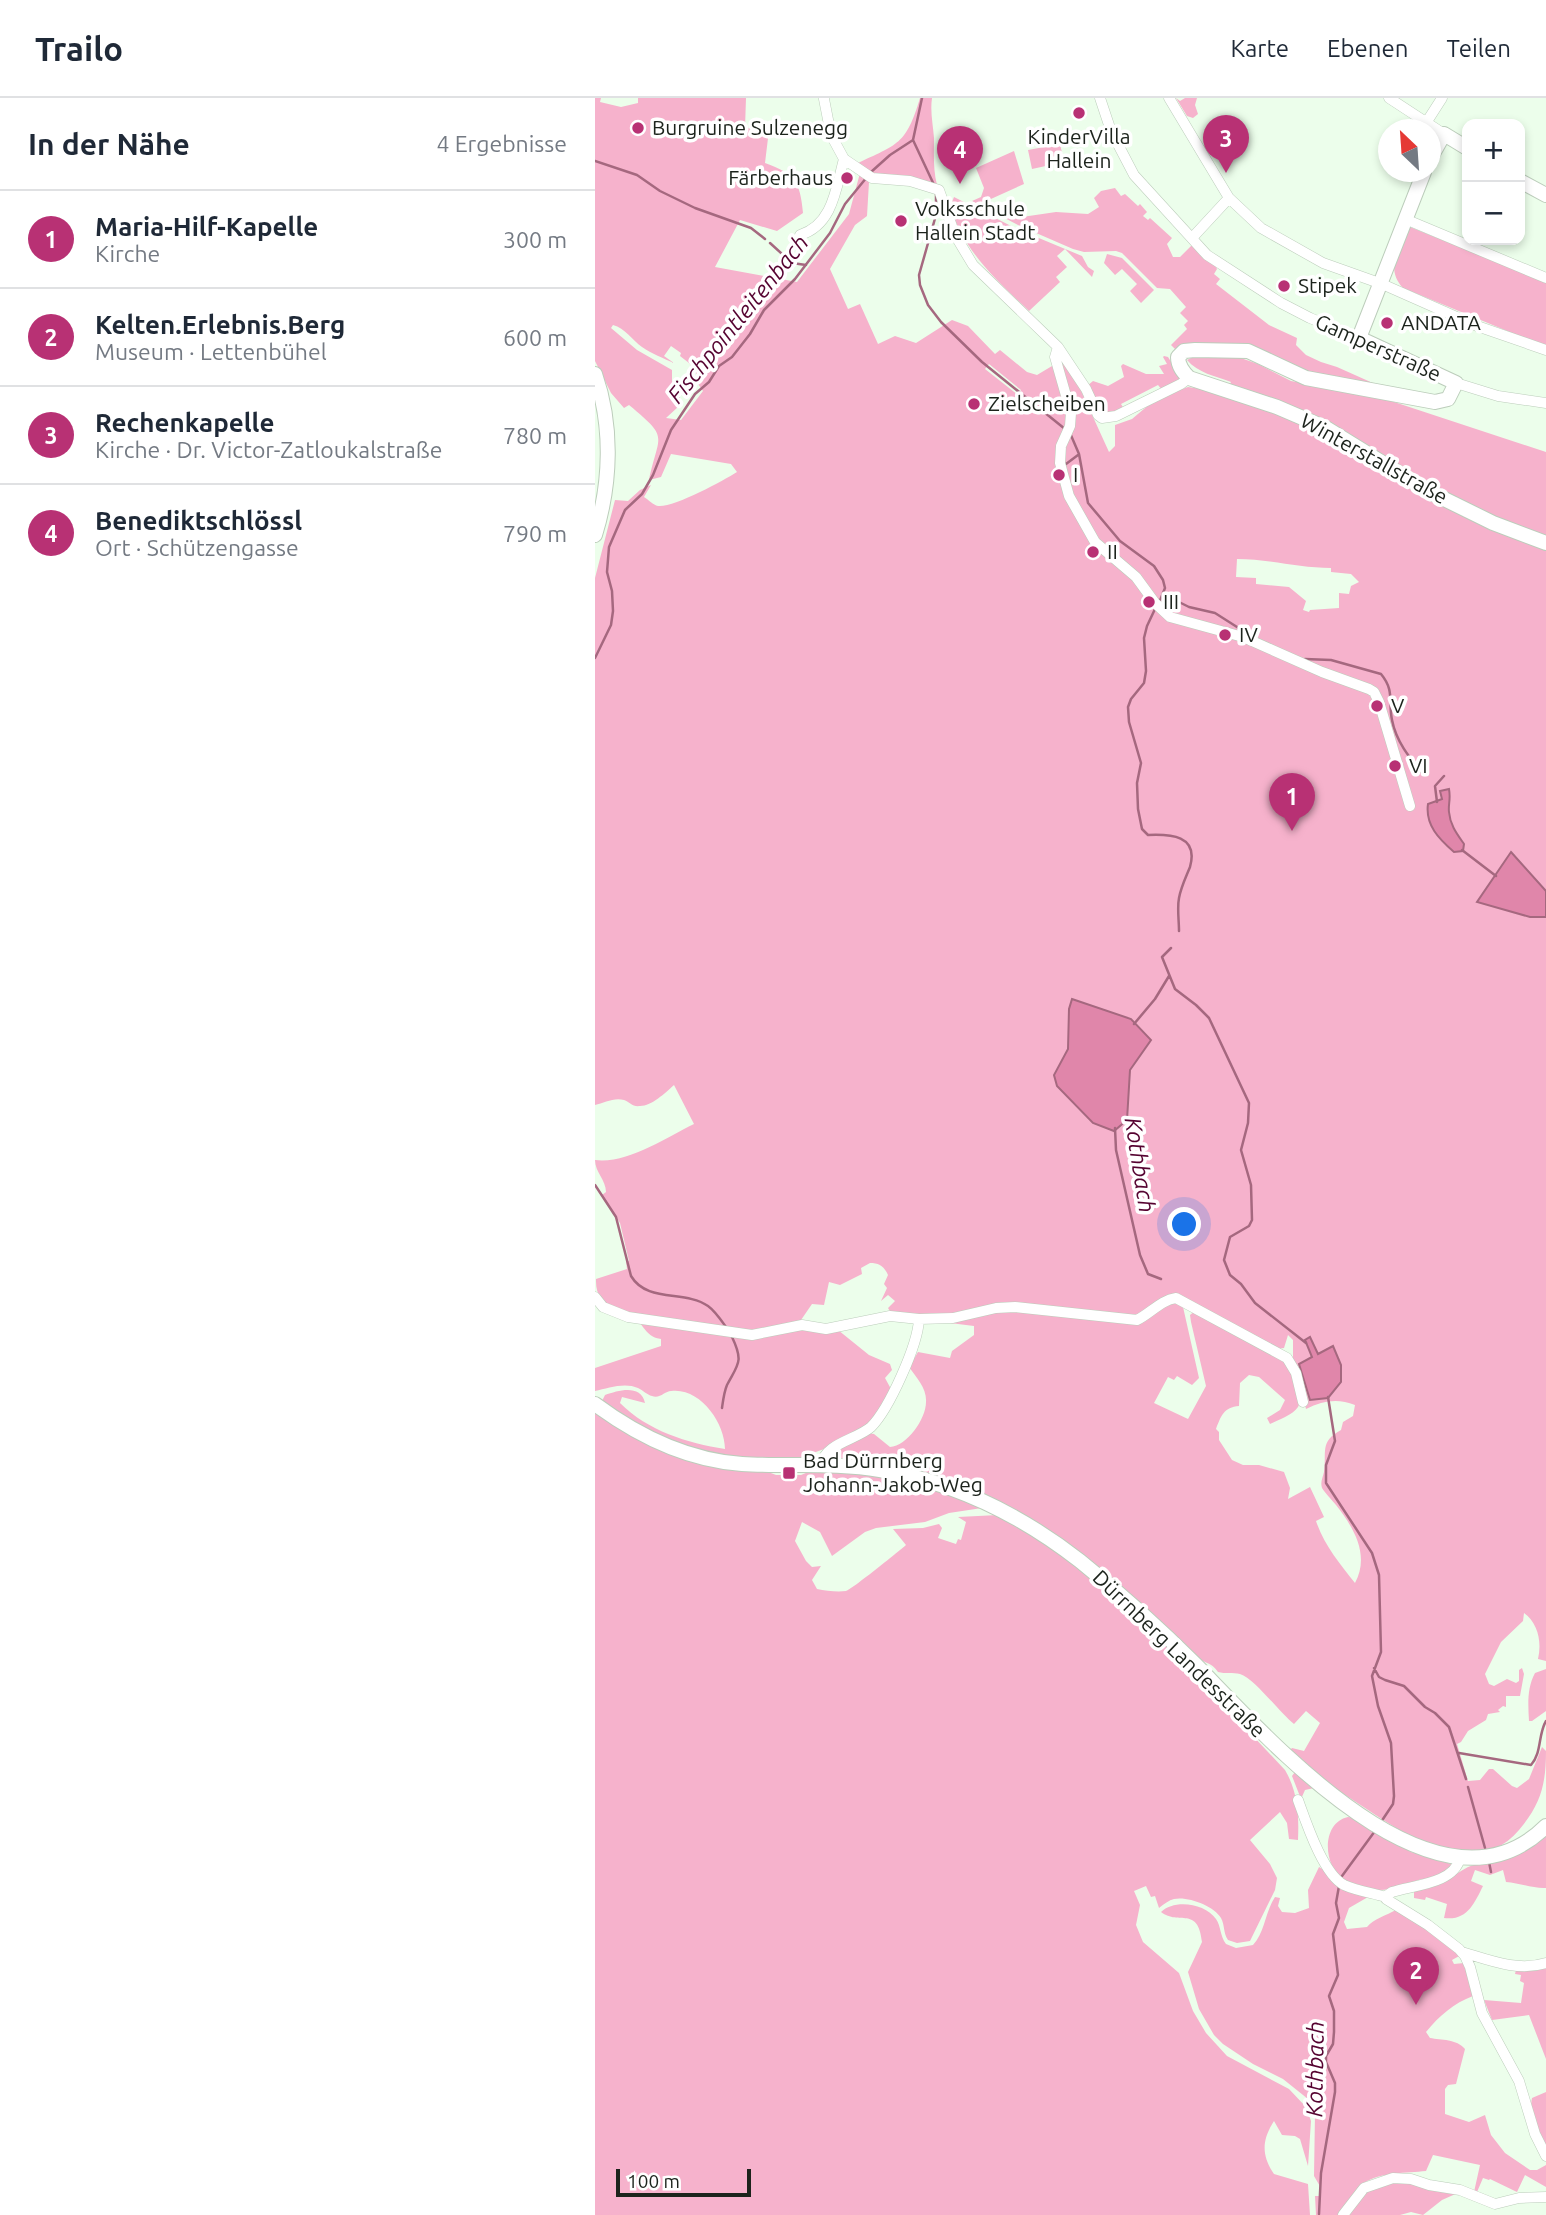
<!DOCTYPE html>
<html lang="de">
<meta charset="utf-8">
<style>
:root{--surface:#fff;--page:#f6f6f7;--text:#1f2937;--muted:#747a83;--line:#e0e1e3;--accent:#b83174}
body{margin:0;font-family:Ubuntu,sans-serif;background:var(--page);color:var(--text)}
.controls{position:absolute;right:21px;top:21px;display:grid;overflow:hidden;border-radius:14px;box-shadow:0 4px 10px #0003}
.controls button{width:63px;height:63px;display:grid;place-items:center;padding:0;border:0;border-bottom:2px solid var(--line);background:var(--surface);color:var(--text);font:35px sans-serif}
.compass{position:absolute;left:783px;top:21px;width:63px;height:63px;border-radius:50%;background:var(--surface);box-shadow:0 4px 10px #0003;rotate:335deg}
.scale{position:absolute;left:21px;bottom:18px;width:135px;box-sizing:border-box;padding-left:7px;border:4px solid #1c231c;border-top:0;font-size:19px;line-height:24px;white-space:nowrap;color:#1c231c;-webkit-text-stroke:5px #fff;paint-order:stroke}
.you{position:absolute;left:590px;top:1127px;width:24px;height:24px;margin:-18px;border:5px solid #fff;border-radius:50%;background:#1a73e8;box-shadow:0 0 0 10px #1a73e833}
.badge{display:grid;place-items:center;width:46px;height:46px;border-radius:50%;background:var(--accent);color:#fff;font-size:23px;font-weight:700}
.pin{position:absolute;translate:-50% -58px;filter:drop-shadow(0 2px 4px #0008)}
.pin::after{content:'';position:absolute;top:37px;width:24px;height:21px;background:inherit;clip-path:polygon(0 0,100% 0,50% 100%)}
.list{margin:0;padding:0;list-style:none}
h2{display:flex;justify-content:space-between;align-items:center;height:91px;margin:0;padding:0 28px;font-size:30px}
h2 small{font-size:23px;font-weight:400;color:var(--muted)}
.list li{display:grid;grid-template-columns:46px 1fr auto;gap:21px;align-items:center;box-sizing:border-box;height:98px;padding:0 28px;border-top:2px solid var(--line)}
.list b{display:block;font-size:26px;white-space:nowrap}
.list p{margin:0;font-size:23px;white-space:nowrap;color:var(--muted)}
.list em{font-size:23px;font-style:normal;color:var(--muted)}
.map{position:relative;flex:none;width:951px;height:2117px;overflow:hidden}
header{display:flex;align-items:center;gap:42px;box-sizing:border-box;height:98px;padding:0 35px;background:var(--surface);border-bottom:2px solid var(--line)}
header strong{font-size:33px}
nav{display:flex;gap:38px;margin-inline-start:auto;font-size:24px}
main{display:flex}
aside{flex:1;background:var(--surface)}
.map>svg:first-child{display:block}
.green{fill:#f6b2cc;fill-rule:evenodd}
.water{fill:#e086aa;stroke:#a5687f;stroke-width:2}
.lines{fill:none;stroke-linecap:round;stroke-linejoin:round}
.stream{stroke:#a5687f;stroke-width:2.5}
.street-casing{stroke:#bccdbb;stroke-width:11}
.secondary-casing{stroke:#bccdbb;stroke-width:16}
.street{stroke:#fff;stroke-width:10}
.secondary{stroke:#fff;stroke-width:14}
.poi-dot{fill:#b83174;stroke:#fff;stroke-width:2.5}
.labels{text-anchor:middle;stroke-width:7;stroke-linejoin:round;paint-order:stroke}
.poi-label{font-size:21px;fill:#1c231c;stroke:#fff;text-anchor:start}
.street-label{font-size:21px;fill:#1c231c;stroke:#fff}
.water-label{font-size:23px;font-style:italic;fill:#560331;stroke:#fff}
</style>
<header>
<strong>Trailo</strong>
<nav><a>Karte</a><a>Ebenen</a><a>Teilen</a></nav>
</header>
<main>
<aside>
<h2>In der Nähe<small>4 Ergebnisse</small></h2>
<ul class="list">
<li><span class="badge">1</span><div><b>Maria-Hilf-Kapelle</b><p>Kirche</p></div><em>300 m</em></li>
<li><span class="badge">2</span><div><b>Kelten.Erlebnis.Berg</b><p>Museum · Lettenbühel</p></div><em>600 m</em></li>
<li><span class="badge">3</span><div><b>Rechenkapelle</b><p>Kirche · Dr. Victor-Zatloukalstraße</p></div><em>780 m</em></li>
<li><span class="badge">4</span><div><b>Benediktschlössl</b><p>Ort · Schützengasse</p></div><em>790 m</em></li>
</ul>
</aside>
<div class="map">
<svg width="951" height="2117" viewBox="0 0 951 2117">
<rect width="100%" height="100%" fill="#ecfeeb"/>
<path class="green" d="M0 0H6L5 4 26 9 43 5V0H151L150 30 174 32 170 65C200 76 205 83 208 115L182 133 145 122 120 169 202 184 254 116 265 75 274 84 272 118 260 127 235 171 253 211 265 206 283 246 300 238 321 245 357 222 373 228 400 256 405 252 432 274 442 277 457 268 459 251 478 275 514 354 520 348V327L537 321 562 300 593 289 626 294 633 290 636 284C620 278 603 275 592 262L602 257 640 258 663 266 696 283 787 300 951 354V1563L943 1561C947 1544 943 1525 929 1515L928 1523 906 1544 890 1576 894 1586 899 1588 912 1581 921 1585 924 1583V1572L927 1570 929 1576 925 1598H911V1609L908 1608 903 1612 905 1614 893 1616 891 1622 873 1633 866 1644 862 1646 873 1683 885 1682 894 1671H898L917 1688 922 1690 934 1681 947 1649 951 1653C951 1686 946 1706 924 1732 879 1785 811 1737 767 1708 741 1691 716 1675 693 1654L697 1650 709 1653 725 1625 711 1613 699 1626C684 1614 660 1581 645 1576 638 1574 630 1576 623 1574 617 1564 606 1564 597 1557 592 1553 586 1547 581 1542 508 1471 430 1405 330 1376 302 1368 274 1366 245 1363L240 1359 242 1353 273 1335 279 1336 295 1349C312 1348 331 1321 331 1304 332 1291 322 1280 314 1269L323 1254 355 1260 357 1253 379 1237V1228L339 1223 361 1222 418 1212 543 1227 547 1221 548 1215 529 1219 411 1206 338 1219 296 1215 293 1210 300 1203 293 1197 286 1203 292 1190 289 1186 293 1177C289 1168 284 1165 275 1165L266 1170 267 1176 245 1187 234 1184 229 1207 217 1206 206 1222 207 1230 243 1232 274 1257 295 1266 297 1272 290 1280 296 1291 284 1315 271 1329 229 1351 199 1362H153L99 1352 59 1338 17 1313 7 1303 10 1297C24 1292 46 1286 50 1305L27 1299 25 1305C53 1333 92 1345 130 1351 130 1325 105 1289 76 1293 70 1293 65 1301 57 1298 52 1297 48 1292 43 1290 30 1284 13 1290 0 1293V1270L66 1248V1241C52 1239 50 1230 41 1220 29 1206 0 1214 1 1181L32 1171 31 1163H34L25 1125 7 1097 11 1094C11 1082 0 1074 0 1062 33 1066 70 1040 99 1026L79 987C70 995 57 1008 45 1008 37 1009 35 1004 29 1002 19 999 9 1005 0 1007V480L20 402 33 403 45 392 56 387 49 399C54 402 58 407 63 408 78 410 128 383 142 374L136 366 76 356 66 379 54 382C64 335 75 341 34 307L29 310 16 295 0 263ZM18 227C30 230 37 242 47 249 57 256 68 260 79 265L69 258 76 248 86 255 85 258 94 265 103 278 101 283 108 293 86 322 71 320 84 308 86 302 77 283V272L42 252 16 230ZM394 266 426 292 423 297 390 271ZM642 461C674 461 704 470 736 470V474L756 476 764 484 756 488 754 496 744 495V510L715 512 714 514 708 512 711 503 694 489 661 486V480L641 479ZM586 1200 681 1251 689 1250 693 1237 698 1242V1260L711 1311C728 1303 742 1300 760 1307L758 1318 748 1324 746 1332C724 1344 732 1354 729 1374 728 1379 725 1384 727 1390 730 1395 737 1402 741 1407 759 1430 775 1457 760 1485 745 1466 729 1447 721 1423L729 1419 715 1389 693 1401 695 1390 689 1374 664 1367H648L637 1362 624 1342V1334L621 1331C626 1318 629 1309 644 1308L645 1285 654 1277 664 1279 690 1302 685 1312 672 1320 675 1326C683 1322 698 1317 703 1309 709 1298 699 1272 691 1263 681 1253 614 1218 600 1213L595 1217 596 1224 611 1288 593 1321 559 1305 573 1279 579 1282 582 1278 597 1287 604 1280Z
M325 0H337C335 14 338 26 339 40 339 57 338 71 342 87L280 77 261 66C303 46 311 47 325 0Z
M581 0 585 3 590 0H602L600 7 603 16 598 20 592 18Z
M465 46 469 64 437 71 433 52Z
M419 53 429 86 387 105 405 114 427 119 461 114 493 116 504 109 499 100 506 93 520 90 526 98 530 96 543 108 545 106 552 114 548 118 553 122 555 120 577 140 572 146 578 159H585L597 147 621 169 622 171 619 176 625 181 621 186 674 227 702 240 701 247 711 257 726 264 742 269 789 290 704 271 661 249 614 245H597L580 251 576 247 592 231 589 227 593 223 585 215 591 209 575 191 562 190 527 155 521 153 489 154 478 151 425 128 377 103 386 99 389 90 381 70Z
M359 99 420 130 487 158 493 169 499 173 497 179 470 151 462 158 472 169 461 179 465 184 434 213C401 182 369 153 355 109Z
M815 129 951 184V249L808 190C789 169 805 151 815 129Z
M512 156 527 160 559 192 546 205 535 193 542 186 527 171 520 177 509 165Z
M569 258 573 259 585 278V283L567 292 563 287 526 306 529 311 512 317 507 314 492 288 498 283 513 288 529 279 526 268 528 266 551 276H569L564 268 572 266 568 259Z
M0 1311 39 1339 168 1372 181 1377H206L218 1372 280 1375 340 1389 387 1410 354 1415 330 1424 281 1430 270 1434 237 1458 225 1434 207 1424 200 1443 211 1463 217 1469 226 1468 217 1482 222 1491C231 1493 243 1494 251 1493 256 1492 303 1454 311 1447L298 1431 328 1430 344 1426 347 1430 343 1440 361 1446 363 1441 366 1442 371 1424 363 1419 403 1417 437 1437 490 1475 577 1552 690 1672C703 1694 704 1717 703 1742L694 1741 692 1725 685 1714 655 1742 675 1766 682 1780 680 1792 655 1843 642 1845 633 1842C628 1835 630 1827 626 1820 619 1808 593 1798 579 1801 574 1802 569 1806 564 1810L560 1798 556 1799 551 1788 539 1793 545 1807 541 1827 548 1844 584 1875 598 1913 611 1935 632 1958 694 1991 711 2009 716 2023 713 2068 705 2041 700 2038 687 2037 679 2023C667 2042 666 2057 679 2076L713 2086 715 2117H0Z
M951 1571V1613L937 1623H934C933 1606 932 1590 940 1575Z
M700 1674 719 1690 710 1692 706 1701 697 1678Z
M753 1719 760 1720 816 1754 856 1766 854 1780C863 1776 870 1769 879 1767 911 1757 924 1760 951 1736V1790C940 1791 925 1785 911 1784L908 1772 895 1777 880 1772 876 1783 888 1788C879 1806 872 1823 849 1820L852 1806 831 1799 830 1802 819 1800V1792L829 1782 827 1781C814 1785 798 1792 784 1792 773 1793 756 1789 748 1782 728 1767 726 1725 753 1719Z
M724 1769 773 1799 754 1810 749 1824 752 1831 772 1829C778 1821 792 1817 801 1812L811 1816 866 1857 857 1862 859 1866 869 1865 878 1898C859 1905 844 1918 831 1934L835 1940C846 1942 862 1941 870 1951L861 1986 853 1987 850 1991V2016L874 2024 890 2017 896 2037 910 2055 935 2072H942L951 2067V2089L930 2077 922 2094 895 2081 894 2082 888 2080 882 2094H879L885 2067 838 2057 831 2073C812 2075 785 2074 769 2085 758 2092 752 2107 744 2117H721L720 2098H726V2090L719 2078 720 2016 713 2001 688 1981 658 1966 628 1946 619 1937 604 1911 593 1874 607 1844C603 1807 584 1828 566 1814 579 1801 610 1805 621 1821 626 1828 625 1838 631 1846L641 1850 658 1847C670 1834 670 1814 680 1799L685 1800 683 1808 687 1814 700 1815 714 1810 713 1792Z
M951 1868V1961L934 1917 897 1922 889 1902 926 1905 929 1885 925 1883 926 1877 920 1876 921 1872Z
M951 1994V2052C945 2036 933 2017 937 2000Z
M813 2083 865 2094 847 2102 828 2117 816 2114 805 2117H751C772 2090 778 2085 813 2083Z"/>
<path class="water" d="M854 691C856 702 853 706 854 714 855 727 862 736 869 746L868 753 859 754C844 741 830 727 833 706L847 701 845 693Z
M916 754 951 793V819H935L882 804Z
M477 901 536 921 556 942 535 972 532 1022 519 1033 498 1025 462 988 459 977 473 951 474 911Z
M715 1239 723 1256 738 1248 746 1267V1284L733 1300 715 1302 704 1266 717 1259 710 1242Z"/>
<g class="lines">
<path class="stream" d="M327 0 318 42 340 89
M0 63 42 77 65 93 100 110 156 130 170 141
M276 74 295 57 318 42
M341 95V117L324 177 325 187 333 207 346 224 387 264 470 331
M175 145 197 165 211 167
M475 335 484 356 493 405 525 443 559 468 568 482 570 490 564 505
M471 366 483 357
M568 496 594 509 620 515 653 536
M560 511 552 528 549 540 551 573 549 585 536 601 533 609 534 624 546 665 542 685 543 711 547 731 553 737C575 736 604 737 595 769 591 779 586 789 584 800 582 810 584 822 584 833
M0 560 16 527 18 513 17 493 12 474 14 449 30 412 47 396 58 377 76 332 100 296 114 284 124 268 137 259 155 236 169 212 200 181 235 135 250 106 272 79
M710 561 736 562 786 576C800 593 793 603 797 622 801 643 814 659 827 675
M842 704 840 688 849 678
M867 752 901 778
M576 850 567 859 580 891 601 907 614 920 654 1005 653 1025 646 1052 656 1087 657 1122 654 1128 635 1139 629 1162 635 1177 646 1186 660 1205 711 1245
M539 926 560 901 574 878
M520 1030 521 1052 545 1157 553 1176 566 1181
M0 1087 21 1119 36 1178C52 1205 90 1192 113 1208 120 1213 126 1222 131 1229
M733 1299 740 1343 731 1367V1385L777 1455 784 1477 786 1554 777 1578 783 1608 796 1645 799 1698 798 1706 786 1724
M127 1310C128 1303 129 1294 132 1287 143 1266 149 1264 137 1239
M779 1570 784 1579 790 1582 809 1588 830 1609 840 1615 854 1629 871 1681
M864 1655 936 1667C947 1655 943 1636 951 1623
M873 1689 890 1750
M894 1764 896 1774
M747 1778 780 1733
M724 2116 726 2075 740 1994V1985L731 1964V1958L738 1946 739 1934V1913L734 1898 743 1877 738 1836 744 1820 741 1805 744 1788"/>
<defs>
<path id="street" d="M505 0 516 33 539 77 612 157 686 205 715 220 764 240
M574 0 634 100 666 130 728 165 787 186 882 228 951 252
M794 0 849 36
M229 1 236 37 249 61 277 80 315 83 344 92 360 137 378 167 463 249 491 291 503 317 507 320 521 318 586 286 594 280
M831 25 847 0
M810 121 951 180
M205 137C238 127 241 90 249 61
M597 140 634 100
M463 249 460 259 476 315 475 328 466 348 465 365 474 398 500 444 541 479 560 505 575 519 648 539 727 574 774 591 779 594 784 604 815 708
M861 285 903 298 951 305
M0 1199 8 1209 33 1219 157 1237 207 1227 231 1231 295 1218 324 1221 358 1220 401 1210 420 1209 542 1222C556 1215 566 1202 581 1200L692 1260 701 1275 708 1304
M226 1367C230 1345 261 1342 276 1329 294 1311 323 1247 324 1221
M703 1702C711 1724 728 1776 749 1787 762 1793 778 1795 791 1799
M865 1760C859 1786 818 1787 797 1794L791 1798V1801L833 1827 864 1851 870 1858 875 1869 887 1915 924 1983 940 2036 951 2058
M867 1854C894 1862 923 1874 951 1865
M748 2117 769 2090 798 2080 816 2081 834 2087 865 2092 900 2106 924 2100 951 2099"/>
<path id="secondary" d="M836 59 849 36 872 50
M829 74 764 240 861 285 853 301 840 304 711 280 653 253 600 252 589 253 583 259C583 268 588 274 594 280L682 309 731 330 833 393 898 425 951 445
M925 83 951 97
M0 276C18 328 16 385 0 437
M0 1306C43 1338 92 1362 147 1366 193 1369 239 1364 285 1372 360 1384 426 1417 485 1463 526 1496 564 1530 601 1567 672 1639 843 1836 951 1728"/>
</defs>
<use href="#street" class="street-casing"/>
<use href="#secondary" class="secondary-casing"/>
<use href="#street" class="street"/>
<use href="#secondary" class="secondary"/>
</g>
<g class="poi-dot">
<circle cx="484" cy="15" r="7"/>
<circle cx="43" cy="30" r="7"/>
<circle cx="252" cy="80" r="7"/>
<circle cx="306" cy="123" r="7"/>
<circle cx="689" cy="188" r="7"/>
<circle cx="792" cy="225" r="7"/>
<circle cx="379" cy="306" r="7"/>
<circle cx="464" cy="377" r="7"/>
<circle cx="498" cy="454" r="7"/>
<circle cx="554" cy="504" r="7"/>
<circle cx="630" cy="537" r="7"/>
<circle cx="782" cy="608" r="7"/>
<circle cx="800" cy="668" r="7"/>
<rect x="187" y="1368" width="14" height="14" rx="3.5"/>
</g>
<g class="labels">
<g class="poi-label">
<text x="57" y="37">Burgruine Sulzenegg</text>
<text x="484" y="46" text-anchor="middle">KinderVilla<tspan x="484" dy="24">Hallein</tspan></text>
<text x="238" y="87" text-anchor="end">Färberhaus</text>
<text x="320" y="118">Volksschule<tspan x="320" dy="24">Hallein Stadt</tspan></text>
<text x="703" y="195">Stipek</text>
<text x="806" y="232">ANDATA</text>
<text x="393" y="313">Zielscheiben</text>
<text x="478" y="384">I</text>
<text x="512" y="461">II</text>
<text x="568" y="511">III</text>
<text x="644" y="544">IV</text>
<text x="796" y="615">V</text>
<text x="814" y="675">VI</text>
<text x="208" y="1370">Bad Dürrnberg<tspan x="208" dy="24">Johann-Jakob-Weg</tspan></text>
</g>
<g class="street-label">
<text transform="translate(783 250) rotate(24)" y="7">Gamperstraße</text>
<text transform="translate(779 361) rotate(29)" y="7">Winterstallstraße</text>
<text transform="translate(584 1556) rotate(44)" y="7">Dürrnberg Landesstraße</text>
</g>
<g class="water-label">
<text transform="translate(143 221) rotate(-51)" y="8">Fischpointleitenbach</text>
<text transform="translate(545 1067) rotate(81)" y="8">Kothbach</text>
<text transform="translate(720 1971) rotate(-89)" y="8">Kothbach</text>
</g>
</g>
</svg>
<div class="controls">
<button>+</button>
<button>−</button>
</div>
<svg class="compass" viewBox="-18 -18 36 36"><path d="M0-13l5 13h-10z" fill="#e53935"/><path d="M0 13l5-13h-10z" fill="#747a83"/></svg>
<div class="scale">100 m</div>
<div class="you"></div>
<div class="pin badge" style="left:697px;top:733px">1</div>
<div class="pin badge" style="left:821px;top:1907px">2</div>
<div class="pin badge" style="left:631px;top:75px">3</div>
<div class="pin badge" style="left:365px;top:86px">4</div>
</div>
</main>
